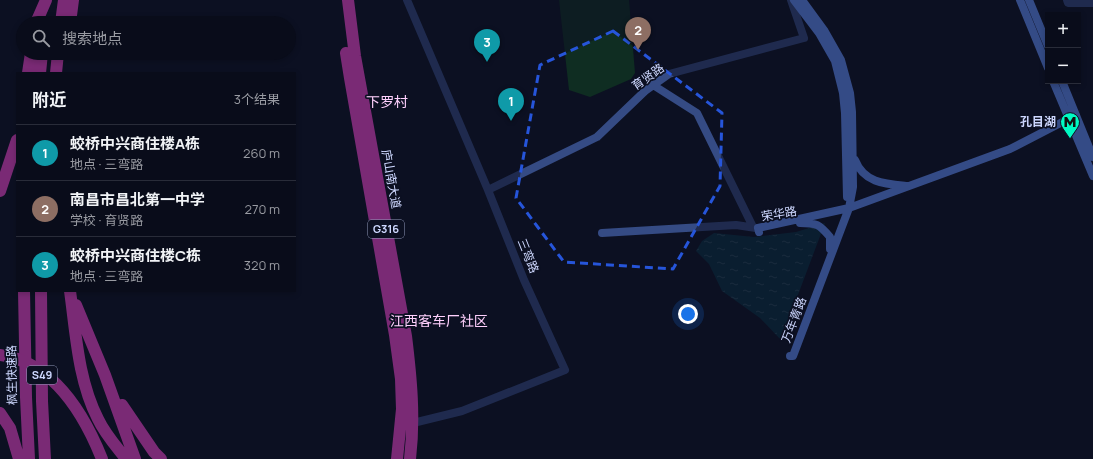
<!DOCTYPE html>
<html lang="zh">
<meta charset="utf-8">
<style>
:root{--surface:#090c1a;--page:#121523;--text:#f1f3f6;--muted:#999ba2;--line:#292c39;--accent:#0b8043}
body{margin:0;font-family:Manrope,"Noto Sans SC",sans-serif;background:var(--page);color:var(--text)}
.controls{position:absolute;right:12px;top:12px;display:grid;overflow:hidden;border-radius:0px;box-shadow:0 2px 6px #0003}
.controls button{width:36px;height:36px;display:grid;place-items:center;padding:0;border:0;border-bottom:1px solid var(--line);background:var(--surface);color:var(--text);font:20px sans-serif}
.you{position:absolute;left:688px;top:314px;width:14px;height:14px;margin:-10px;border:3px solid #fff;border-radius:50%;background:#1a73e8;box-shadow:0 0 0 6px #1a73e833}
.badge{display:grid;place-items:center;width:26px;height:26px;border-radius:50%;background:var(--accent);color:#fff;font-size:13px;font-weight:700}
.pin{position:absolute;translate:-50% -33px;filter:drop-shadow(0 1px 2px #0008)}
.pin::after{content:'';position:absolute;top:21px;width:14px;height:12px;background:inherit;clip-path:polygon(0 0,100% 0,50% 100%)}
.list{margin:0;padding:0;list-style:none}
h2{display:flex;justify-content:space-between;align-items:center;height:52px;margin:0;padding:0 16px;font-size:17px}
h2 small{font-size:13px;font-weight:400;color:var(--muted)}
.list li{display:grid;grid-template-columns:26px 1fr auto;gap:12px;align-items:center;box-sizing:border-box;height:56px;padding:0 16px;border-top:1px solid var(--line)}
.list b{display:block;font-size:15px;white-space:nowrap}
.list p{margin:0;font-size:13px;white-space:nowrap;color:var(--muted)}
.list em{font-size:13px;font-style:normal;color:var(--muted)}
.icon{flex:none;width:22px;height:22px;fill:none;stroke:currentColor;stroke-width:2;stroke-linecap:round;stroke-linejoin:round}
.map{position:relative;flex:none;width:1093px;height:459px;overflow:hidden}
.search{position:absolute;background:var(--surface);box-shadow:0 2px 6px #0003;left:16px;top:16px;width:280px;height:44px;display:flex;align-items:center;gap:10px;box-sizing:border-box;padding:0 14px;border-radius:22px;color:var(--muted);font-size:15px}
.panel{position:absolute;background:var(--surface);box-shadow:0 2px 6px #0003;left:16px;top:72px;width:280px;height:220px;border-radius:0px}
.map>svg:first-child{display:block}
.pitch{fill:#0f2d22}
.water{fill:url(#water-ripples)}
.lines{fill:none;stroke-linecap:round;stroke-linejoin:round}
.street{stroke:#354b84;stroke-width:8}
.secondary{stroke:#6592ff;stroke-width:8}
.highway{stroke:#ff49da;stroke-width:12}
.highway-bridge{stroke:#ff49da;stroke-width:12}
.marked{fill:none;stroke:#2655da;stroke-width:3;stroke-dasharray:8 5;stroke-linejoin:round}
.labels{text-anchor:middle;stroke-width:3.5;stroke-linejoin:round;paint-order:stroke}
.shield{fill:#0c1022;stroke:#949cbd;stroke-width:1}
.shield-label{font-size:11px;font-weight:bold;fill:#ced8ff}
.street-label{font-size:12px;fill:#ced8ff;stroke:#0c1022}
.poi-label{font-size:12px;font-weight:bold;fill:#ced8ff;stroke:#0c1022;text-anchor:end}
.quarter-label{font-size:14px;fill:#ffd0fd;stroke:#0c1022}
</style>
<div class="map">
<svg width="1093" height="459" viewBox="0 0 1093 459">
<defs>
<pattern id="water-ripples" width="26" height="14" patternUnits="userSpaceOnUse"><rect width="26" height="14" fill="#072f41"/><path d="M2 4q2-2 4 0t4 0M15 11q2-2 4 0t4 0" fill="none" stroke="#2a4c5e"/></pattern>
</defs>
<rect width="100%" height="100%" fill="#0c1022"/>
<path class="pitch" d="M559 0H629L635 73 631 79 590 97 569 90Z"/>
<path class="water" d="M825 223 781 340 760 318 722 291 709 264 696 251 702 241 714 233 754 237 796 232Z"/>
<g class="lines">
<path class="street" d="M407 0 488 190 524 280 565 370 462 411 413 423
M1067 0 1068 3H1093
M653 85 697 113 753 227
M488 190 597 137 645 91 669 74 804 38 791 0
M602 233 736 225 756 228"/>
<path class="secondary" d="M794 0 819 33 835 61 843 93 845 113 847 197
M1020 0 1048 68
M1029 0 1048 46
M1053 81 1093 176
M1062 81 1093 157
M855 160C864 183 885 184 907 186
M800 223C817 223 819 224 830 237V249
M759 232 758 228 849 208 1010 149 1076 115
M790 356H793L849 208 853 187 852 112 850 93 841 60 824 30 802 0"/>
<path class="highway" d="M348 0 355 56 406 336C411 377 415 417 410 459
M36 23 46 0
M61 23 64 0
M70 23 73 0
M346 53 350 78 395 335 401 379 402 409 397 459
M28 73 31 53
M40 73 42 53
M56 73 58 53
M0 191 17 140
M24 291 26 397 29 459
M41 291 42 401 45 459
M70 291C76 334 78 380 98 419 105 434 116 446 126 459
M76 305 105 375 135 459
M122 405 154 452 161 459
M0 413 10 428 19 459"/>
<path class="highway-bridge" d="M0 355C53 362 84 414 102 459"/>
</g>
<path d="M0 0H1093V459H0ZM613 31 722 113 720 186 673 269 564 262 516 198 540 65Z" fill="#0c1022" fill-opacity=".55" fill-rule="evenodd"/>
<path class="marked" d="M613 31 722 113 720 186 673 269 564 262 516 198 540 65Z"/>
<defs>
<symbol id="metro-pin" viewBox="-11 -11 22 30"><path d="M0 17L-7.5 6A9.5 9.5 0 1 1 7.5 6Z" fill="#00f9c2" stroke="#0c1022"/><path d="M-5.5 5V-5H-3L0 0L3-5H5.5V5H3V-.5L0 4L-3-.5V5Z" fill="#111"/></symbol>
</defs>
<g fill-rule="evenodd">
<use href="#metro-pin" x="1059" y="111" width="22" height="30"/>
</g>
<g class="labels">
<g class="shield">
<rect x="368" y="220" width="36" height="18" rx="3"/>
<rect x="27" y="366" width="30" height="18" rx="3"/>
</g>
<g class="shield-label">
<text x="386" y="233">G316</text>
<text x="42" y="379">S49</text>
</g>
<g class="street-label">
<text transform="translate(648 77) rotate(-35)" y="4">育贤路</text>
<text transform="translate(391 179) rotate(80)" y="4">庐山南大道</text>
<text transform="translate(779 214) rotate(-10)" y="4">荣华路</text>
<text transform="translate(528 256) rotate(68)" y="4">三弯路</text>
<text transform="translate(794 320) rotate(-69)" y="4">万年青路</text>
<text transform="translate(12 375) rotate(-91)" y="4">枫生快速路</text>
</g>
<g class="poi-label">
<text x="1056" y="126">孔目湖</text>
</g>
<g class="quarter-label">
<text x="387" y="107">下罗村</text>
<text x="439" y="326">江西客车厂社区</text>
</g>
</g>
</svg>
<div class="controls">
<button>+</button>
<button>−</button>
</div>
<div class="you"></div>
<div class="pin badge" style="left:511px;top:121px;background:#0f9aa8">1</div>
<div class="pin badge" style="left:638px;top:50px;background:#8d6e63">2</div>
<div class="pin badge" style="left:487px;top:62px;background:#0f9aa8">3</div>
<div class="search"><svg class="icon" aria-label="search" viewBox="0 0 24 24"><circle cx="10" cy="10" r="6"/><path d="M15 15l6 6"/></svg>搜索地点</div>
<section class="panel">
<h2>附近<small>3个结果</small></h2>
<ul class="list">
<li><span class="badge" style="background:#0f9aa8">1</span><div><b>蛟桥中兴商住楼A栋</b><p>地点 · 三弯路</p></div><em>260 m</em></li>
<li><span class="badge" style="background:#8d6e63">2</span><div><b>南昌市昌北第一中学</b><p>学校 · 育贤路</p></div><em>270 m</em></li>
<li><span class="badge" style="background:#0f9aa8">3</span><div><b>蛟桥中兴商住楼C栋</b><p>地点 · 三弯路</p></div><em>320 m</em></li>
</ul>
</section>
</div>
